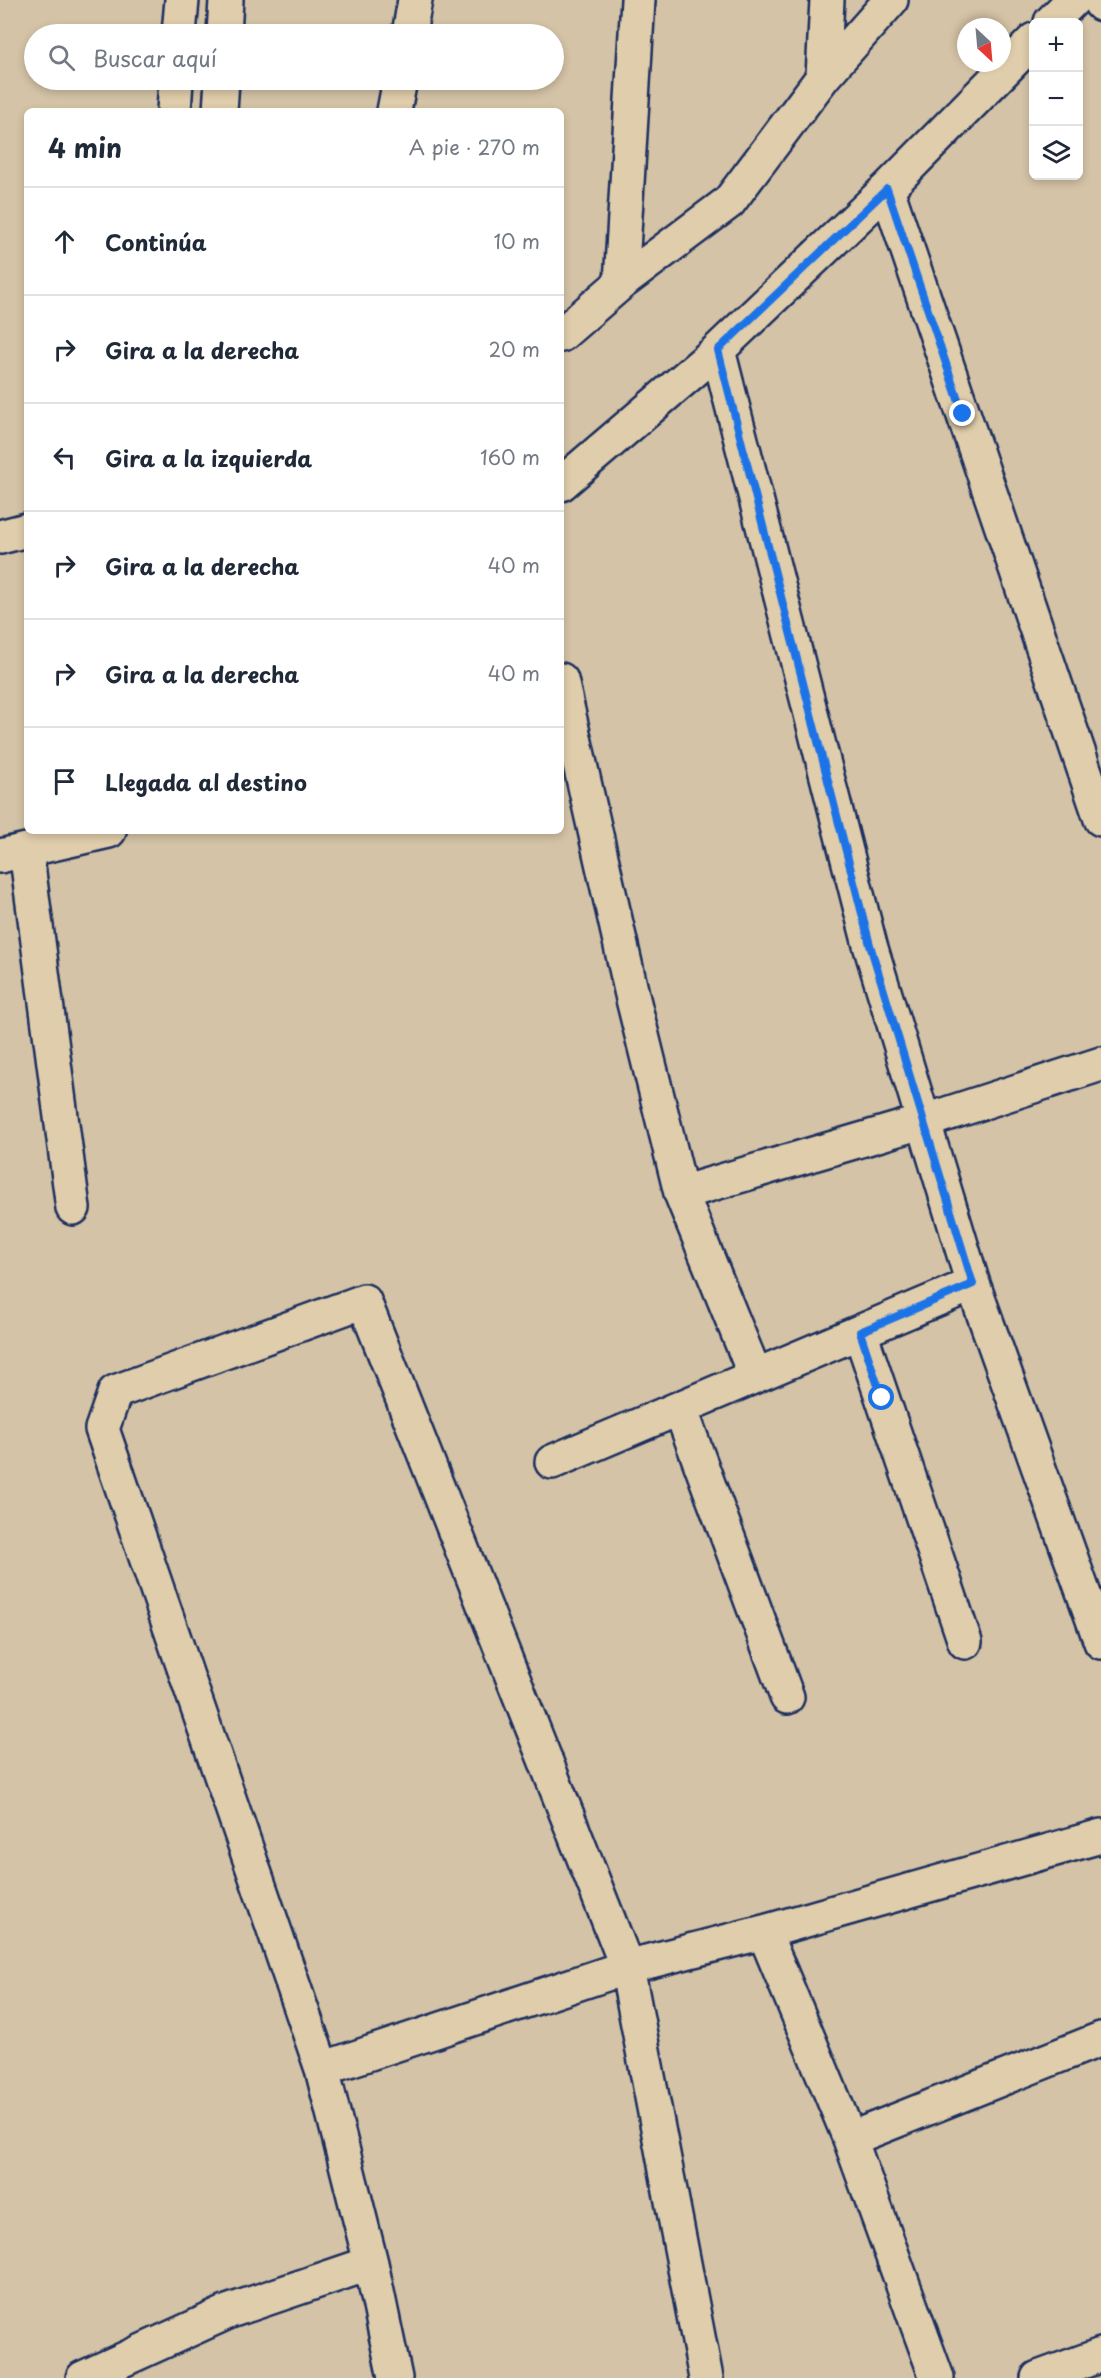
<!DOCTYPE html>
<html lang="es">
<meta charset="utf-8">
<style>
:root{--surface:#fff;--page:#f2f2f3;--text:#1f2937;--muted:#747a83;--line:#e0e1e3}
body{margin:0;font-family:"Playpen Sans",sans-serif;background:var(--page);color:var(--text)}
.controls{position:absolute;right:18px;top:18px;display:grid;overflow:hidden;border-radius:9px;box-shadow:0 3px 9px #0003}
.controls button{width:54px;height:54px;display:grid;place-items:center;padding:0;border:0;border-bottom:2px solid var(--line);background:var(--surface);color:var(--text);font:30px sans-serif}
.compass{position:absolute;left:957px;top:18px;width:54px;height:54px;border-radius:50%;background:var(--surface);box-shadow:0 3px 9px #0003;rotate:154deg}
.stop{position:absolute;width:18px;height:18px;margin:-14px;border:4px solid #1a73e8;border-radius:50%;background:#fff}
.stop.end{background:#1a73e8;border-color:#fff;box-shadow:0 2px 6px #0008}
.list{margin:0;padding:0;list-style:none}
h2{display:flex;justify-content:space-between;align-items:center;height:78px;margin:0;padding:0 24px;font-size:26px}
h2 small{font-size:20px;font-weight:400;color:var(--muted)}
.list li{display:grid;grid-template-columns:39px 1fr auto;gap:18px;align-items:center;box-sizing:border-box;height:108px;padding:0 24px;border-top:2px solid var(--line)}
.list b{display:block;font-size:22px;white-space:nowrap}
.list em{font-size:20px;font-style:normal;color:var(--muted)}
.icon{flex:none;width:33px;height:33px;fill:none;stroke:currentColor;stroke-width:2;stroke-linecap:round;stroke-linejoin:round}
.map{position:relative;flex:none;width:1101px;height:2378px;overflow:hidden}
.search{position:absolute;background:var(--surface);box-shadow:0 3px 9px #0003;left:24px;top:24px;width:540px;height:66px;display:flex;align-items:center;gap:15px;box-sizing:border-box;padding:0 21px;border-radius:33px;color:var(--muted);font-size:22px}
.panel{position:absolute;background:var(--surface);box-shadow:0 3px 9px #0003;left:24px;top:108px;width:540px;height:726px;border-radius:9px}
.map>svg:first-child{display:block}
.lines{fill:none;stroke-linecap:round;stroke-linejoin:round}
.minor-casing{stroke:#1b2f5e;stroke-width:38}
.minor{stroke:#e0cdab;stroke-width:33}
.route{stroke:#1a73e8;stroke-width:8}
</style>
<div class="map">
<svg width="1101" height="2378" viewBox="0 0 1101 2378">
<rect width="100%" height="100%" fill="#d4c3a6"/>
<filter id="ink" filterUnits="userSpaceOnUse"><feTurbulence type="fractalNoise" baseFrequency=".0167" numOctaves="2"/><feDisplacementMap in="SourceGraphic" scale="12" xChannelSelector="R" yChannelSelector="G"/><feConvolveMatrix kernelMatrix="1 2 1 2 8 2 1 2 1" color-interpolation-filters="sRGB"/></filter>
<g filter="url(#ink)">
<g class="lines">
<defs>
<path id="minor" d="M1100 0 1101 4
M1051 22 1073 0
M179 34 182 0
M224 34 226 0
M409 34 415 0
M823 77 827 0
M174 111 176 80
M220 111 222 80
M394 111 400 80
M887 189 1101 819
M621 283 638 0
M561 335 621 283 729 202 823 77 891 0
M718 350 870 945 973 1284 1101 1642
M561 484 718 350 887 189 1034 40
M0 537 27 530
M561 680 633 999 681 1193 755 1375
M26 850 73 1208
M0 856 109 831
M681 1193 925 1121 1101 1064
M860 1332 965 1642
M680 1408 787 1697
M552 1462 973 1284
M764 1932 850 2139 937 2378
M322 2069 627 1967 764 1932 1101 1836
M850 2139 1101 2039
M83 2378 230 2311 371 2263
M395 2378 371 2263 322 2069 102 1429 115 1392 364 1301 627 1967 706 2378
M1038 2378 1101 2355"/>
</defs>
<use href="#minor" class="minor-casing"/>
<use href="#minor" class="minor"/>
</g>
</g>
<g class="lines" filter="url(#ink)">
<path class="route" d="M882 1398 860 1332 973 1284 870 945 718 350 887 189 963 414"/>
</g>
</svg>
<div class="controls">
<button>+</button>
<button>−</button>
<button><svg class="icon" aria-label="layers" viewBox="0 0 24 24"><path d="M12 4l9 5-9 5-9-5zM3 14l9 5 9-5"/></svg></button>
</div>
<svg class="compass" viewBox="-18 -18 36 36"><path d="M0-13l5 13h-10z" fill="#e53935"/><path d="M0 13l5-13h-10z" fill="#747a83"/></svg>
<div class="stop" style="left:882px;top:1398px"></div>
<div class="stop end" style="left:963px;top:414px"></div>
<div class="search"><svg class="icon" aria-label="search" viewBox="0 0 24 24"><circle cx="10" cy="10" r="6"/><path d="M15 15l6 6"/></svg>Buscar aquí</div>
<section class="panel">
<h2>4 min<small>A pie · 270 m</small></h2>
<ul class="list">
<li><svg class="icon" aria-label="ahead" viewBox="0 0 24 24"><path d="M12 20V5M6 11l6-6 6 6"/></svg><div><b>Continúa</b></div><em>10 m</em></li>
<li><svg class="icon" aria-label="right" viewBox="0 0 24 24"><path d="M7 20v-9h11M14 6l5 5-5 5"/></svg><div><b>Gira a la derecha</b></div><em>20 m</em></li>
<li><svg class="icon" aria-label="left" viewBox="0 0 24 24"><path d="M17 20v-9H6M10 6l-5 5 5 5"/></svg><div><b>Gira a la izquierda</b></div><em>160 m</em></li>
<li><svg class="icon" aria-label="right" viewBox="0 0 24 24"><path d="M7 20v-9h11M14 6l5 5-5 5"/></svg><div><b>Gira a la derecha</b></div><em>40 m</em></li>
<li><svg class="icon" aria-label="right" viewBox="0 0 24 24"><path d="M7 20v-9h11M14 6l5 5-5 5"/></svg><div><b>Gira a la derecha</b></div><em>40 m</em></li>
<li><svg class="icon" aria-label="arrive" viewBox="0 0 24 24"><path d="M6 21V4h12l-3 4 3 4H6"/></svg><div><b>Llegada al destino</b></div></li>
</ul>
</section>
</div>
